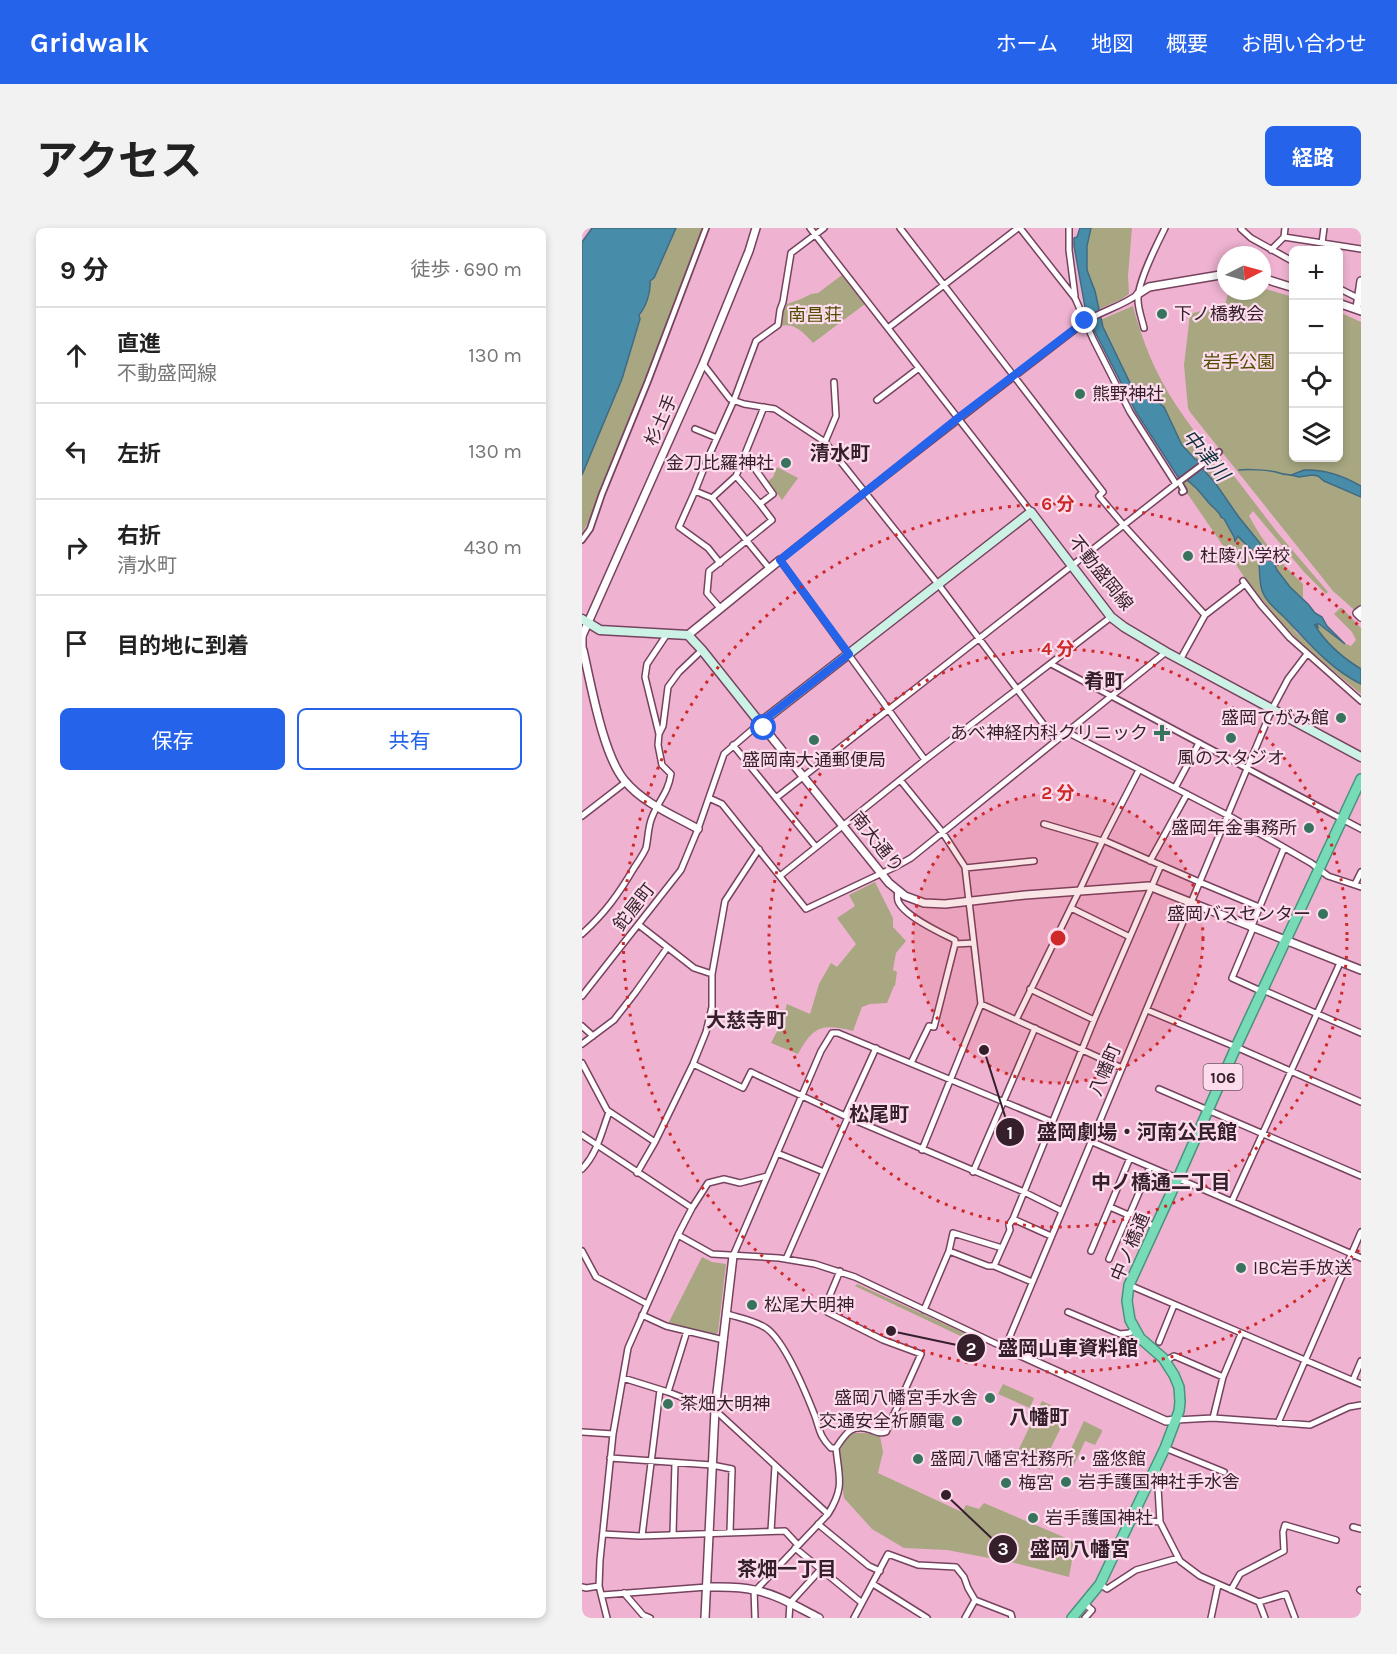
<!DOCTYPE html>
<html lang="ja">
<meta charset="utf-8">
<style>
:root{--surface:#fff;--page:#f2f2f2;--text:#222;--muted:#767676;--line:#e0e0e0;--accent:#2563eb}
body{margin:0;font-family:Karla,"Noto Sans JP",sans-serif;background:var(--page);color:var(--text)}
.controls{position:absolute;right:18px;top:18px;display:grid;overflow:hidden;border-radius:9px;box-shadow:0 3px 9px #0003}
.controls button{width:54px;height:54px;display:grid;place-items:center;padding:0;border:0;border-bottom:2px solid var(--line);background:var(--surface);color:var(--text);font:30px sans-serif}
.compass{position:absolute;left:635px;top:18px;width:54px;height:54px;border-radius:50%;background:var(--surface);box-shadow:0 3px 9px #0003;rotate:84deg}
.stop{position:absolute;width:18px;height:18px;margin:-14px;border:4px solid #2563eb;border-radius:50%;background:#fff}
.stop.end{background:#2563eb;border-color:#fff;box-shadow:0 2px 6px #0008}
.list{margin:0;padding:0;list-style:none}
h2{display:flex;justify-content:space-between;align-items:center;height:78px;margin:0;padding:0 24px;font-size:26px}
h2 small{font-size:20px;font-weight:400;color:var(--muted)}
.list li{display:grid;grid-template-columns:39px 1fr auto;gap:18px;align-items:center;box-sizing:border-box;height:96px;padding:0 24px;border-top:2px solid var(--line)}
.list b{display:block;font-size:22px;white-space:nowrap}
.list p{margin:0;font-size:20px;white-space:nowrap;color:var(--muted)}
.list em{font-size:20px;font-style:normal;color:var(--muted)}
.actions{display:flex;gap:12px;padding:18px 24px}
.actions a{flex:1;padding:14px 0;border:2px solid var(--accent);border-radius:9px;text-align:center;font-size:21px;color:var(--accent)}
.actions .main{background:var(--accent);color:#fff}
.icon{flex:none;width:33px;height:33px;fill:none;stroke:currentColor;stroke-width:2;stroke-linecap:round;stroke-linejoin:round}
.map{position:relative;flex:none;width:779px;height:1390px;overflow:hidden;border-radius:9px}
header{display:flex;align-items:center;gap:36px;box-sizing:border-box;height:84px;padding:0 30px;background:var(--accent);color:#fff}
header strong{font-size:28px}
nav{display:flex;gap:33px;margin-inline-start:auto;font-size:21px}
.intro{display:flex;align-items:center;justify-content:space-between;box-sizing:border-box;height:144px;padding:0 36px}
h1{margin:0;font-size:42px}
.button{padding:15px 27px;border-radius:9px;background:var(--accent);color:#fff;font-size:21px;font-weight:700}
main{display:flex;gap:36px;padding:0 36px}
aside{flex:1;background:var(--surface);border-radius:9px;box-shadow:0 3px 9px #0003}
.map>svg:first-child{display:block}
.green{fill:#a8a782}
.water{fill:#478ca8;stroke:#426b82;stroke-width:1.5}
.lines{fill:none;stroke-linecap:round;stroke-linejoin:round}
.stream{stroke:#426b82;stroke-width:1.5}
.pedestrian-casing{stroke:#76435f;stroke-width:8}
.minor-casing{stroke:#76435f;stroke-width:8}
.tertiary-casing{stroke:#76435f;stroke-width:10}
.secondary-casing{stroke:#76435f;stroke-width:11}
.trunk-casing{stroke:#4a937c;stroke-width:12}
.pedestrian{stroke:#fff;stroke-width:4.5}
.minor{stroke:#fff;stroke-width:5}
.tertiary{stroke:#fff;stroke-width:7}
.secondary{stroke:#ccf2e5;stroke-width:8}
.trunk{stroke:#78dbb8;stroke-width:9}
.route{stroke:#2563eb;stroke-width:8}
.ring{fill:none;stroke:#ce2828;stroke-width:3;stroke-dasharray:3 6}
.poi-dot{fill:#37735d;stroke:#fddded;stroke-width:2}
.labels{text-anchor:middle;stroke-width:4.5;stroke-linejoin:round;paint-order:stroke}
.shield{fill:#fddded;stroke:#715865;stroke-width:1.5}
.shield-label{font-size:16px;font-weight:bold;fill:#351f2b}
.poi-label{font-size:18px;fill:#351f2b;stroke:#fddded;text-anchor:start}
.park-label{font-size:18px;fill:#504e00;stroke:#fddded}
.street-label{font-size:18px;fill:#351f2b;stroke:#fddded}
.neighbourhood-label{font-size:20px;font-weight:bold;fill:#351f2b;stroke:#fddded}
.water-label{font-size:20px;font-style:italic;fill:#0d2f3c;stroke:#fddded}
.centre{fill:#ce2828;stroke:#fddded;stroke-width:3}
.ring-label{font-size:18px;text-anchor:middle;font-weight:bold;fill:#ce2828;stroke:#fddded;stroke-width:4.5;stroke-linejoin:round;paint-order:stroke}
.leader{fill:none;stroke:#351f2b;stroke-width:2}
.callout-dot{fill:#351f2b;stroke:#fddded;stroke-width:2}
.mark-label{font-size:18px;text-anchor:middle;font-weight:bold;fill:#fff}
.callout-label{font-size:20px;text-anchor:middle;font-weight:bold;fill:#351f2b;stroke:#fddded;stroke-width:4.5;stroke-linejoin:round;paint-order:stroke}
</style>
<header>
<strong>Gridwalk</strong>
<nav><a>ホーム</a><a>地図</a><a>概要</a><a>お問い合わせ</a></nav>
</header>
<div class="intro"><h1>アクセス</h1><a class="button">経路</a></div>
<main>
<aside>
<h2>9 分<small>徒歩 · 690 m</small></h2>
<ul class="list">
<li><svg class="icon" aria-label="ahead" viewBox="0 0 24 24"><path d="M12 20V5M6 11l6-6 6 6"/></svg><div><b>直進</b><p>不動盛岡線</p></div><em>130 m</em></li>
<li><svg class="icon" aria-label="left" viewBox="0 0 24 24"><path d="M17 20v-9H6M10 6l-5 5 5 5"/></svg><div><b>左折</b></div><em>130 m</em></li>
<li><svg class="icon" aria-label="right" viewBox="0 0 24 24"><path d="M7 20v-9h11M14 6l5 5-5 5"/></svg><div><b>右折</b><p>清水町</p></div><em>430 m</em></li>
<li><svg class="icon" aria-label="arrive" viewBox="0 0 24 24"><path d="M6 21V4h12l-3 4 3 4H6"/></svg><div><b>目的地に到着</b></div></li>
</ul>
<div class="actions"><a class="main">保存</a><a>共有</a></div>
</aside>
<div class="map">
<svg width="779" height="1390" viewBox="0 0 779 1390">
<rect width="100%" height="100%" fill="#efb3d1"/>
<path class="green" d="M94 0H121L77 116 17 264 9 289 0 305V247L40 151 68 53 78 38Z
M509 0H550L546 48 547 66 540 71 517 81 504 38 505 18Z
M260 47 283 76 231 115C222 105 213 94 198 98L201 84 205 76 219 71 229 66 236 65Z
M680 60 711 69 712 230H756L757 84 779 94V388L751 363 608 184 606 180 602 137 608 86 643 76 647 63H680Z
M551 78C560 113 574 147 594 177 605 194 618 210 630 227L619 236C613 228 605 224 599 216 592 205 589 188 581 179 571 167 558 168 550 159L522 103 518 92Z
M636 227 695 304 746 364 744 366 722 344 671 283 667 288C683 317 697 333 721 356V371L708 359 695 342 690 330 656 288 634 256 620 240 619 239Z
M195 239 216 250 200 272 186 253 191 249Z
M604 251 615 260 625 273 637 284 652 309 653 313 656 308 676 330 677 348 681 367 691 378 710 398 714 404 745 433 770 452 779 456V466L725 421 699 395 663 350 603 262 599 254Z
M758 380H760L779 400V441C760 430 743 414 731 396 743 396 757 414 769 418L774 412 770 404 752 386Z
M293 654 311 690V699L324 713 314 725 311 742 315 744 313 758H312L305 775 288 776 280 779 271 803C239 795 231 799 216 826L189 815 201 792 195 788 202 787 205 776 228 786 237 756 249 735 255 739 274 716 255 690 273 678 267 667Z
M120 1029 130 1034 144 1036 136 1104 133 1108 86 1096Z
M275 1056 393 1110 391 1114 273 1058Z
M421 1156 452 1170 448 1180 416 1166Z
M460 1173 486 1185 458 1242 433 1229Z
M502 1193 520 1202V1204L513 1217 503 1213 490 1241 481 1238Z
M272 1205H283L298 1208 301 1224 296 1245 380 1284 384 1277 397 1281 402 1275 484 1310 493 1316 487 1349 433 1335 365 1322 322 1320 290 1301 262 1270 256 1225 262 1212Z"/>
<path class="water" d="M10 0H94L72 50 68 53C69 64 64 79 57 87L58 91 40 151 0 247V14Z
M498 0H509L505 18V42L513 63 521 99 550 159 553 163 561 165V163L563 164 582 179 600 217 613 231 617 233 620 240 634 256 656 288 690 330 695 342 708 359 726 376 733 385 740 389 745 398 763 416 737 396H735L736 399 732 396C743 414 761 430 779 441V456C748 441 725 413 702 389 695 382 685 375 681 365 676 355 679 337 675 329 671 321 661 315 656 308L653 313 652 309 642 291 639 289C637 283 631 280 626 274 618 264 612 256 600 249H596L554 184 510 98 503 79 492 18V10L495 9Z
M722 242C741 241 762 248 779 258V269L742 253 736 248 730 247 717 249 709 247Z"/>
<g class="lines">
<path class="stream" d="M657 242C665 241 686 242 694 244 699 246 703 247 709 247"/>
<defs>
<path id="pedestrian" d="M600 264 602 263 597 254 637 224
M0 312 8 301 20 266 66 153 124 0
M469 436 760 591"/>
<path id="minor" d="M228 0 449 284
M318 0 521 264 517 268 544 300 623 387
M487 0V22L493 68
M660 0 659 1 669 10 712 34
M702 9 779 21
M740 15 742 0
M689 22 702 9 703 0
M756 60 776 70
M306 100 436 0
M562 100C560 91 556 81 556 72 555 55 575 16 583 0
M121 136 148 171 162 176 193 181 243 214 356 356 474 513
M295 172 337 140
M182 179 154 248 130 270 187 340
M113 201 135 210
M243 214 254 188 252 154
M154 248 178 276
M113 263 97 299 126 320 138 335
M130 270 113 263 126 230 152 172 174 113 196 97 198 82 201 74 209 25 242 0
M661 353 679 377 708 410 779 473
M138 380 125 365 127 343 190 292 178 276 191 266 171 238 159 233
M0 422H1V405
M598 432 623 387 663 356
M485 504 649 589 729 635 746 648 779 659
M77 506 63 449 65 436 85 406
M151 517 234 619
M343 532 198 332C297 252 399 174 500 96 517 83 540 79 556 66
M319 553 361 605 383 639 399 776 340 922
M593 560 617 515
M127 570 140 576 224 681 313 639 329 630 584 424
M194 570 594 256 548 184 511 111 493 70 438 0
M0 588 44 554
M760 591 779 601
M462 596 520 613
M521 612 615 653 677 679
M568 633 605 566
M383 640 452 633
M198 648 343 532 529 389
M773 656 779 644
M316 663C315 667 315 668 316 673 322 688 359 705 373 712V716L392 715
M489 680 548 709
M57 697 112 740 130 746
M669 700 702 620
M671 700 650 750 681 764
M0 706C23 685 36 667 52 640 56 634 61 627 64 620 66 611 66 601 69 592 75 574 86 566 89 546L80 537 76 517 77 506 81 498 86 459 97 444 120 422
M448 761 512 792
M681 762 779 805
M0 768 99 642 116 601 142 526 178 495
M399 776 540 840
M565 782 654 819 779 874
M434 792 500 657 521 612 557 542
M0 798 11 808
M0 816 32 792 53 765 85 720
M0 835 25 882 73 914
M329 835 347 798 352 799 373 716
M111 836 161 860 169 844 175 847 263 888 442 964 480 983
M577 861 779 948
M263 888 294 820
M0 907 110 980
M195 925 242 944
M0 941C15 926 20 903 27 884
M391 944 453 800
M55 945 73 914 111 836 124 804 130 779V746L143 673 177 621
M650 973 758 735
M528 979 574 999
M547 988 568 939
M431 991 427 997 428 1002 412 1038 450 1054
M96 1007 130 1026 197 1030 233 1036 273 1049 423 1120 690 481 706 451 725 426
M469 1008 431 991 512 792 579 637
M0 1023 14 1049 65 1076
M367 1023 406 1038H412
M509 1023 548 930
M151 1028 239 823 250 805H256L468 893 469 896C572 941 676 984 779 1030
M204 1031 266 889
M527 1031 546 987
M547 1057 779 1156
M342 1082 367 1023 371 1005 420 1020
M486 1084 538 1106 547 1105 553 1102
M145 1086C158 1090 172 1092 184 1100 203 1113 224 1165 233 1188 238 1203 238 1209 249 1220H254C264 1205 270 1195 289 1202 295 1204 298 1206 304 1204L339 1126 301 1112 245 1084 243 1079 258 1043
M60 1087 84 1098 142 1112
M577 1114 592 1077
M583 1133 592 1128 595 1129 641 1149
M41 1150 86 1164 133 1182 246 1286
M771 1152 779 1133
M86 1164 105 1103
M631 1190 641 1149 659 1106
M594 1192 631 1190 728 1197 767 1179 779 1177
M696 1195 779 1004
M0 1204 31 1206
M583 1220 642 1244
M28 1230 130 1237 150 1241 148 1304
M575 1242 578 1294 598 1333 618 1348 677 1374 683 1390
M550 1291 578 1294
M236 1296 287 1338 298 1343
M771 1299 779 1301
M189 1303 193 1238
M21 1306 58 1308 203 1303 216 1317
M91 1306 93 1235
M60 1308 78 1162
M213 1320 280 1375
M291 1356 345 1390
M518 1356 525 1361 554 1342 596 1330
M0 1359 4 1360 17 1358
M172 1361 173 1390
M174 1362 246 1286C263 1259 257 1250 254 1220
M649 1362 658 1346 702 1323 701 1304 703 1297 754 1312
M778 1362 779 1363
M42 1365 61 1387 68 1390
M20 1367 125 1359
M677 1374 704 1366 713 1390
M502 1375 510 1382 503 1390
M25 1390 17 1358 18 1332 31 1206 46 1120 96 1007 110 980 126 955 142 951 158 955 185 948
M207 1390 208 1375 239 1341
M272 1390 306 1326 336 1337 374 1339 382 1349 386 1360 393 1372 429 1386 430 1390
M383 1390 393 1372
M629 1390 636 1357"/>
<path id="tertiary" d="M680 50 712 60
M556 66 567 59 644 46
M756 75 779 83
M775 80 779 53
M779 382 775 385 779 389
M106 407 198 332
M0 408 121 136 167 23 174 0
M1 422C9 456 21 528 43 553 61 575 91 587 116 601
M178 495 307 655 323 668 342 675 363 676 443 667 567 658 779 742
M423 1120 584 1193 594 1192
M125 1359C141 1359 157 1358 172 1362 195 1366 217 1380 237 1390
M123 1390 133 1182 151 1028"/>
<path id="secondary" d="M0 391 18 402 106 407 120 422 178 495 449 284 529 389 542 399 584 424 779 529"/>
<path id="trunk" d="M490 1390 518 1356 583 1220 597 1183 598 1174 597 1159 592 1147 581 1130 558 1110 548 1092 545 1073 547 1057 596 950 654 819 779 551"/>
</defs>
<use href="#pedestrian" class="pedestrian-casing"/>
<use href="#minor" class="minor-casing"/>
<use href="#tertiary" class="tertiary-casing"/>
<use href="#secondary" class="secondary-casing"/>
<use href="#trunk" class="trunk-casing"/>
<use href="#pedestrian" class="pedestrian"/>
<use href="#minor" class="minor"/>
<use href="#tertiary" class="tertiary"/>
<use href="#secondary" class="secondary"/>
<use href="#trunk" class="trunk"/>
</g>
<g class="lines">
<path class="route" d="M182 500 178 495 183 491 267 426 198 332 376 190 503 93"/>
</g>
<circle cx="476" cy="710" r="145" fill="#ce2828" fill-opacity=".12"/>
<g class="ring">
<circle cx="476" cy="710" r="145"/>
<circle cx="476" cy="710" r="289"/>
<path d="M777 1022A434 434 0 1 1 777 398"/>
</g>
<g class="poi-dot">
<circle cx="580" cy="86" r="6"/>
<circle cx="498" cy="166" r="6"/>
<circle cx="204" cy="235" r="6"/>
<circle cx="606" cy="328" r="6"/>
<circle cx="759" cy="490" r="6"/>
<path d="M577 496h6v6h6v6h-6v6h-6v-6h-6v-6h6z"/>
<circle cx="649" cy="510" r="6"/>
<circle cx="232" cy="512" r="6"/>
<circle cx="727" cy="600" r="6"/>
<circle cx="741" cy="686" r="6"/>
<circle cx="659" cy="1040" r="6"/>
<circle cx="170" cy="1077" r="6"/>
<circle cx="408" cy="1170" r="6"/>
<circle cx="86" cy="1176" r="6"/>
<circle cx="375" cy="1193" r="6"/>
<circle cx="336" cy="1231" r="6"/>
<circle cx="484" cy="1254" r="6"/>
<circle cx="424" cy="1255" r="6"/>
<circle cx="451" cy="1290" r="6"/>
</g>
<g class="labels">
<rect class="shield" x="621.5" y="836" width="39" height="26" rx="4.5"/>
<g class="shield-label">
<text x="641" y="855">106</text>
</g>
<g class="poi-label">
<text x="592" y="92">下ノ橋教会</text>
<text x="510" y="172">熊野神社</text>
<text x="192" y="241" text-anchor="end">金刀比羅神社</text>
<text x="618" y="334">杜陵小学校</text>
<text x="747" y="496" text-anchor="end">盛岡てがみ館</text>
<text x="566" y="511" text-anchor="end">あべ神経内科クリニック</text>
<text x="649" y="536" text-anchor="middle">風のスタジオ</text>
<text x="232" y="538" text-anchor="middle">盛岡南大通郵便局</text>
<text x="715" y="606" text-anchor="end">盛岡年金事務所</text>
<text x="729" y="692" text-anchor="end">盛岡バスセンター</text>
<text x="671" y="1046">IBC岩手放送</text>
<text x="182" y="1083">松尾大明神</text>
<text x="396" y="1176" text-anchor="end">盛岡八幡宮手水舎</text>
<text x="98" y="1182">茶畑大明神</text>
<text x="363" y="1199" text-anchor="end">交通安全祈願電</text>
<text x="348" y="1237">盛岡八幡宮社務所・盛悠館</text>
<text x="496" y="1260">岩手護国神社手水舎</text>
<text x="436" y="1261">梅宮</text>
<text x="463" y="1296">岩手護国神社</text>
</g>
<g class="park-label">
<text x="233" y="93">南昌荘</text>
<text x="657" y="140">岩手公園</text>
</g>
<g class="street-label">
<text transform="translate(79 192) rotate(-66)" y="6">杉土手</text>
<text transform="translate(519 345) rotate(51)" y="6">不動盛岡線</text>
<text transform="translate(295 614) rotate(51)" y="6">南大通り</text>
<text transform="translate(52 679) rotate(-52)" y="6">鉈屋町</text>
<text transform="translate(523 842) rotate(-67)" y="6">八幡町</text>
<text transform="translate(548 1019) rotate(-67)" y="6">中ノ橋通</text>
</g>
<g class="neighbourhood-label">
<text x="258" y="232">清水町</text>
<text x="522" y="460">肴町</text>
<text x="164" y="799">大慈寺町</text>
<text x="297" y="893">松尾町</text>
<text x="579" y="961">中ノ橋通二丁目</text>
<text x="457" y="1196">八幡町</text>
<text x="205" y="1348">茶畑一丁目</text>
</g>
<g class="water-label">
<text transform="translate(624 227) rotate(50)" y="7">中津川</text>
</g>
</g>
<circle cx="476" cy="710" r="9" class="centre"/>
<g class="ring-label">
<text x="476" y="282">6 分</text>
<text x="476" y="427">4 分</text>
<text x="476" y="571">2 分</text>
</g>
<path class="leader" d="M402 822L428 904M309 1103L389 1120M364 1267L421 1321"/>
<g class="callout-dot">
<circle cx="402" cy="822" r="6"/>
<circle cx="309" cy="1103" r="6"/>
<circle cx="364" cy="1267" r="6"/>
<circle cx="428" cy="904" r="15"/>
<circle cx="389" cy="1120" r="15"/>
<circle cx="421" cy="1321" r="15"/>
</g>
<g class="mark-label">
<text x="428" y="911">1</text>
<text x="389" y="1127">2</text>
<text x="421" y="1327">3</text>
</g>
<g class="callout-label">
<text x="555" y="911">盛岡劇場・河南公民館</text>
<text x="486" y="1127">盛岡山車資料館</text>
<text x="498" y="1328">盛岡八幡宮</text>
</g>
</svg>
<div class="controls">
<button>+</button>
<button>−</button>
<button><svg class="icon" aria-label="locate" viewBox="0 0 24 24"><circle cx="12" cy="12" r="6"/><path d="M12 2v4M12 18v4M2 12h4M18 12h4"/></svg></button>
<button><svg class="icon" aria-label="layers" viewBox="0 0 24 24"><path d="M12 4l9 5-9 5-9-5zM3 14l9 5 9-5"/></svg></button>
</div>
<svg class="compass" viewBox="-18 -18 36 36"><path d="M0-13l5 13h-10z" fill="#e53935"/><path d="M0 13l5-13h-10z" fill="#767676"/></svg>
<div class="stop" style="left:182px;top:500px"></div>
<div class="stop end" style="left:503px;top:93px"></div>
</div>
</main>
